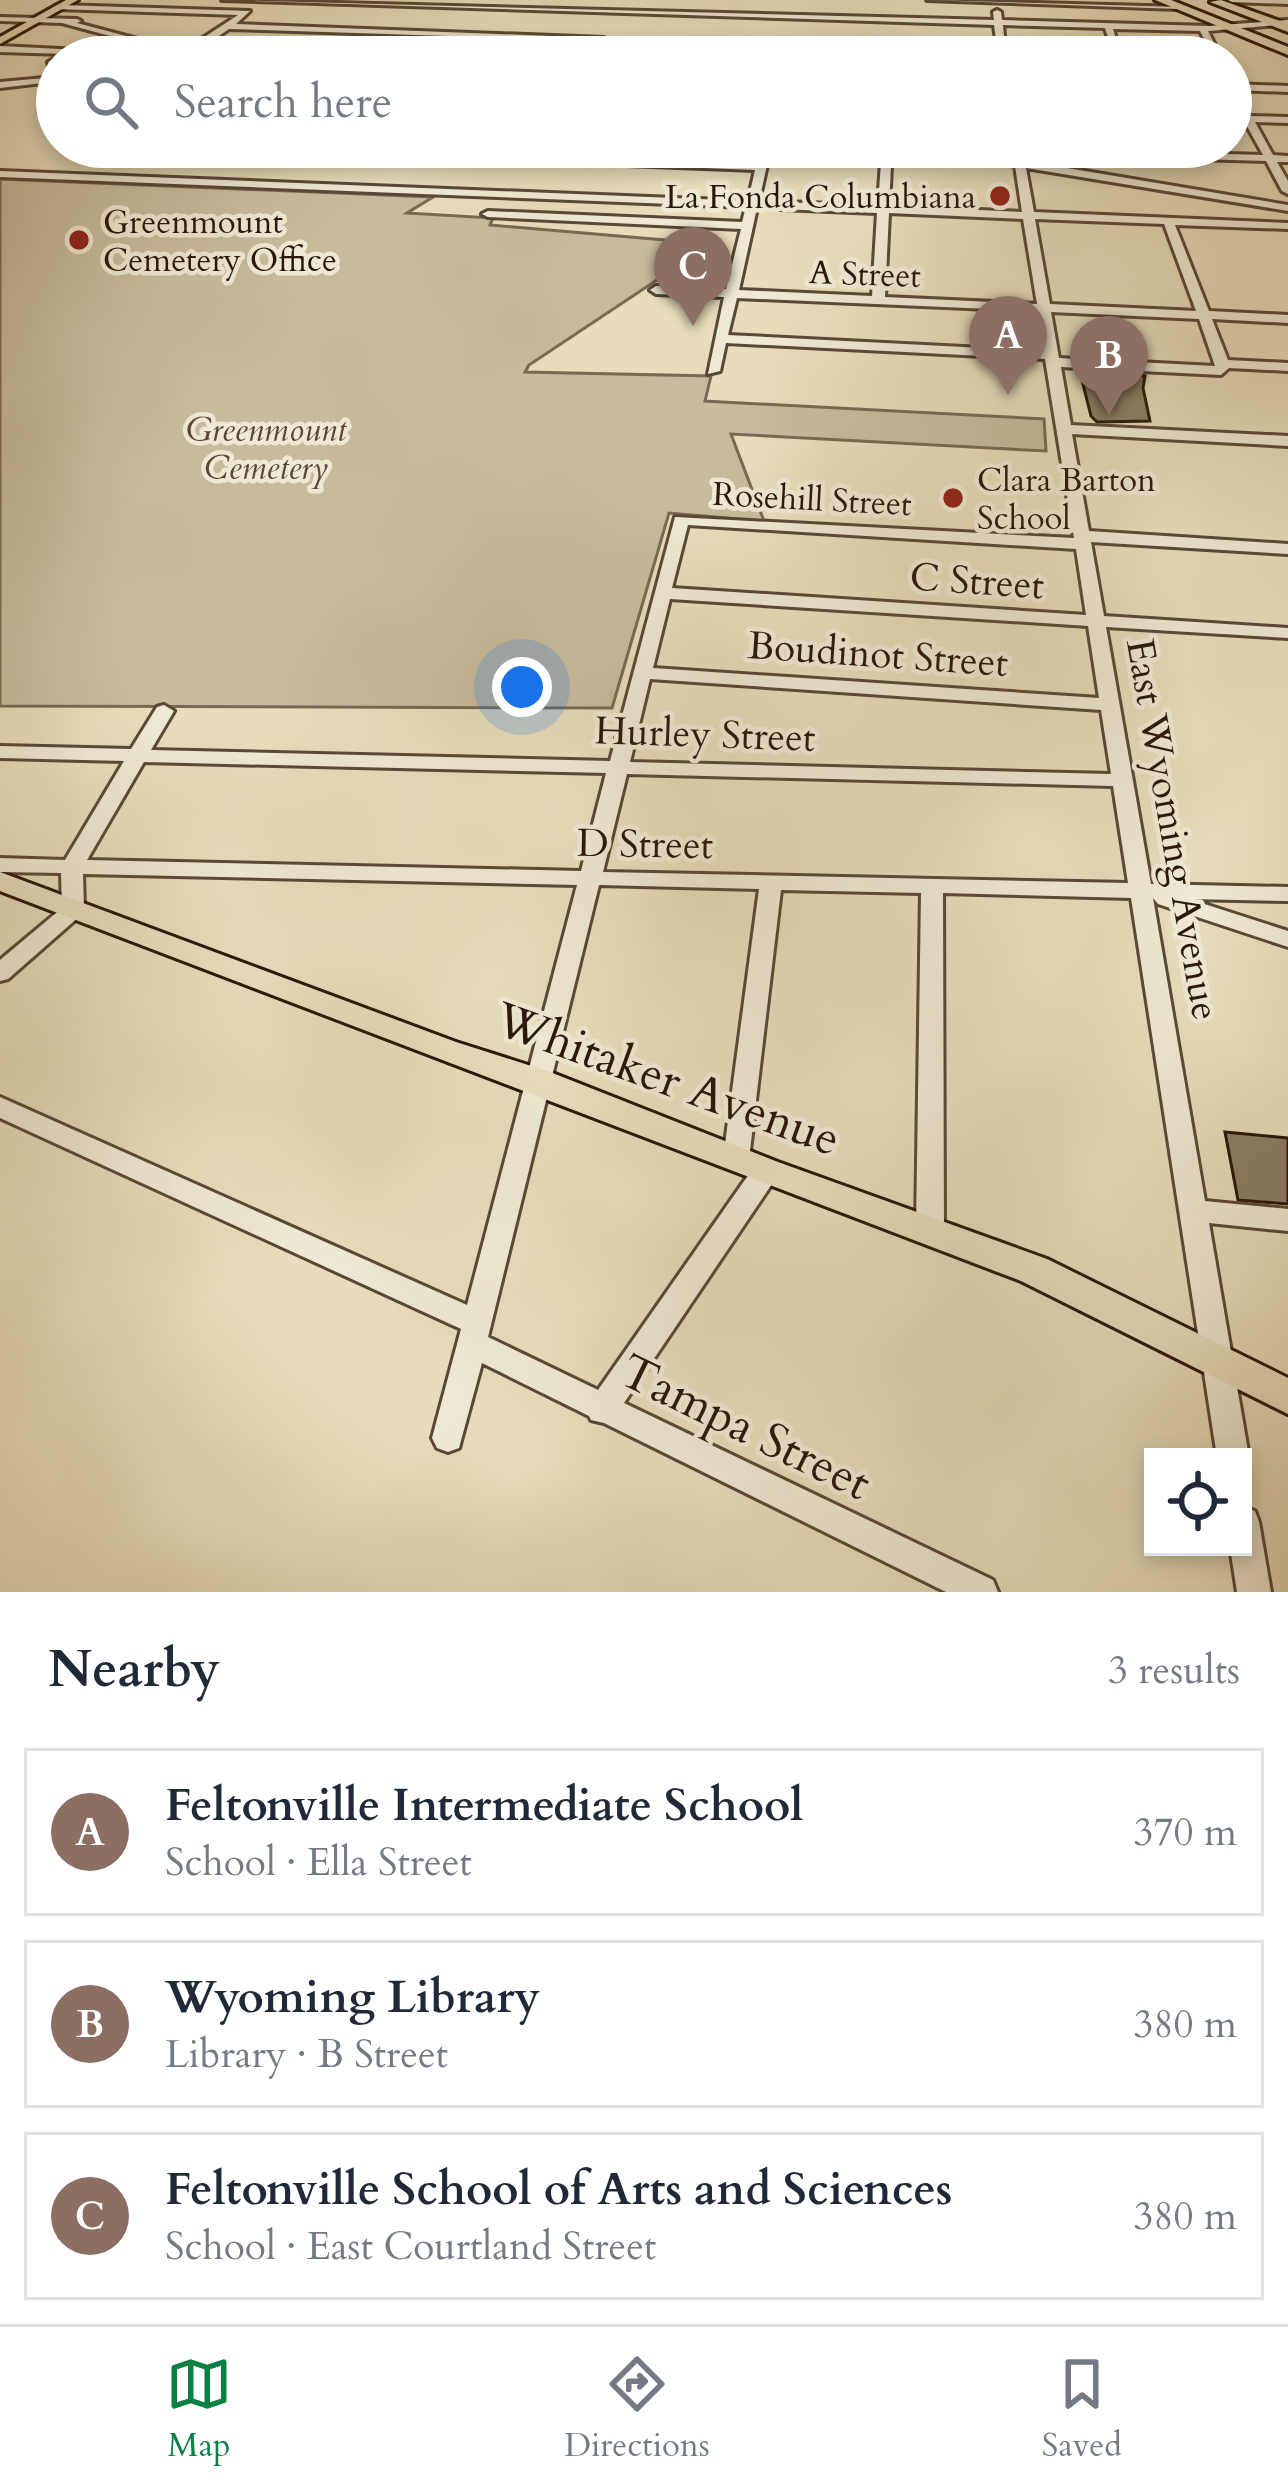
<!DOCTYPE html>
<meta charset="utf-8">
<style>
:root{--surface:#fff;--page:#f6f6f7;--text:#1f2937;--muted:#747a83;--line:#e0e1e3;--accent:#0b8043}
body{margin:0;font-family:Cardo,serif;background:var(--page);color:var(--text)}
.controls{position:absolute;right:36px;bottom:36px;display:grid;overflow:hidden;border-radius:0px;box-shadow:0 6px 18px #0003}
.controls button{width:108px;height:108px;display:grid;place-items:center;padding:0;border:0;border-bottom:3px solid var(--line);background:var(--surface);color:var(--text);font:60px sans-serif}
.you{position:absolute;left:522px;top:687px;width:42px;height:42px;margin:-30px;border:9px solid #fff;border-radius:50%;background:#1a73e8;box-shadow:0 0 0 18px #1a73e833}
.badge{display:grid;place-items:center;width:78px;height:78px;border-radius:50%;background:var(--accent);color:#fff;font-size:39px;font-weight:700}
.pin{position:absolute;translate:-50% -99px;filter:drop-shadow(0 3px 6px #0008)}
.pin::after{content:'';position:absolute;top:63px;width:42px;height:36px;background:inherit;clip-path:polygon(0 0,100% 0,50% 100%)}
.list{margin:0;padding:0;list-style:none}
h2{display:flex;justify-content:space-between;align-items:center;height:156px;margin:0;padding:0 48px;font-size:51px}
h2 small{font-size:39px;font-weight:400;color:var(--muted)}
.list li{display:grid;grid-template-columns:78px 1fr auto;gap:36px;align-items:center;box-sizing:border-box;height:168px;margin:0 24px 24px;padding:0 24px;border:3px solid var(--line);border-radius:0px}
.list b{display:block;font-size:45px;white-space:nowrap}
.list p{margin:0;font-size:39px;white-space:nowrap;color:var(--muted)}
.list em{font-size:39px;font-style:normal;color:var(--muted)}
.icon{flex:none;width:66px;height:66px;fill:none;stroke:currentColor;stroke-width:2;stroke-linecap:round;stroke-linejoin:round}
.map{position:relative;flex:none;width:1288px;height:1592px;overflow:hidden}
.search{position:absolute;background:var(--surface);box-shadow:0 6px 18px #0003;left:36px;right:36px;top:36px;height:132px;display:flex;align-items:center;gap:30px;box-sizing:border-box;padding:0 42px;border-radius:66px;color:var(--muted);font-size:45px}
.sheet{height:732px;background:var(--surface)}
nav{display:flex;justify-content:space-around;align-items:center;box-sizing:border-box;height:168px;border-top:3px solid var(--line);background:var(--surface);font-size:33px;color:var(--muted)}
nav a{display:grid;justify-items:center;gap:6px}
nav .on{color:var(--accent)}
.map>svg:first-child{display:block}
.green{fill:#c7bb9d;stroke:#786953;stroke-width:3}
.building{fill:#8c7e66;stroke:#2a1709;stroke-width:3}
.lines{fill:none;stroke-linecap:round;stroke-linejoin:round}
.minor-casing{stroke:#594836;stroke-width:6}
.major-casing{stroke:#2a1709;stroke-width:6}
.highway-casing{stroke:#2a1709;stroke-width:6}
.minor{fill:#efe9d3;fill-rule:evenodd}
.major{fill:#e7ddbb;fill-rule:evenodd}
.highway{fill:#e7ddbb;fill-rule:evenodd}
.poi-dot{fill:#8f2418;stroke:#efe9d3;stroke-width:4.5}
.labels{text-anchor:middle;stroke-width:9;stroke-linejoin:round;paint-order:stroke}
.far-poi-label{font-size:33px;fill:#2a1709;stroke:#efe9d3;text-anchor:start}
.far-street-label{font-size:33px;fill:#2a1709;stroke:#efe9d3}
.far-park-label{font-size:33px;font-style:italic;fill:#594835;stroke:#efe9d3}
.street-label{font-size:39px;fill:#2a1709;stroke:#efe9d3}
.near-street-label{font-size:48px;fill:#2a1709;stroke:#efe9d3}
</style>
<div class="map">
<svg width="1288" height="1592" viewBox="0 0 1288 1592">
<rect width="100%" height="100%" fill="#e7ddbb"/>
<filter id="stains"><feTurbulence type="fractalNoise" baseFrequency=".00167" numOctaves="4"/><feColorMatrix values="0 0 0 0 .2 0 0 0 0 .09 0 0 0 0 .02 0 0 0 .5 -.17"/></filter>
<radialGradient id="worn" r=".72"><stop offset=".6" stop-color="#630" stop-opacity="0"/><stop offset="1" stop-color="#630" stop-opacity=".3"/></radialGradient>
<path class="green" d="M0 179 433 197 407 213 493 218 490 225 711 244 529 365 525 372 711 376 705 401 1044 419 1046 451 731 434 764 521 669 513 612 708 0 706Z"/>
<path class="building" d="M1080 372 1145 376 1143 388 1150 421 1097 422 1091 416Z
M1225 1132 1288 1138V1204L1238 1200Z"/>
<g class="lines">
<defs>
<path id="minor" d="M222 0 994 20 993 12 997 10 1001 12 1002 20 1209 26 1288 20V24L1208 31 1221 57H1213L1200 31 1113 29 1122 57H1114L1105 28 1003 25 1006 57H998L994 25Z
M927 0 1182 7 1178 9Z
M1228 0H1288V4L1232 2Z
M60 5 250 11 236 24 604 38 600 41 229 29 194 53 202 57H188L62 23 0 21V17L77 19 81 21 77 23 183 51 238 15 57 9Z
M0 46 159 54 163 57 0 52Z
M57 57V74L51 82 0 88V82L45 78 50 71 48 62Z
M1231 84 1288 86V92L1231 90Z
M1248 116 1288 117V123L1255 122 1273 155 1288 156V162H1277L1288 181V194L1282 191 1266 161 1023 154 1025 161 1288 205V211L1026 168 1034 212 1288 223V229L1175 225 1209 311 1288 315V323L1212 319 1228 360 1288 363V371L1229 368 1221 375 1061 367 1071 425 1288 436V446L1072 434 1089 531 1288 544V554L1091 542 1104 616 1288 628V638L1106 627 1151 884 1288 887V901L1189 899 1288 931V947L1158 904 1153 898 1205 1201 1288 1209V1231L1209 1223 1249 1457 1244 1467 1243 1457H1217L1131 898 943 893 944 1229 940 1237 930 1240 920 1237 916 1229 921 893 781 890 749 1159 746 1166 736 1169 726 1166 723 1159 759 889 599 885 488 1337 598 1390 756 1164 766 1161 776 1164 780 1171 776 1178 624 1403 993 1580 998 1592H946L604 1423 591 1420 589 1416 482 1363 459 1448 448 1452 437 1448 432 1438 461 1329 0 1118V1097L467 1305 577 885 83 874 84 910 81 915 8 979 0 981V960L62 908 61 873 0 872V858L65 860 124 761 0 758V746L131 749 157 707 164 705 174 711 151 750 610 761 675 517 1074 538 1045 359 726 343 720 371 708 374 724 297 656 294 650 290 656 286 726 289 741 229 488 217 482 214 488 211 742 222 746 207 0 177V171L748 201 755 170 524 161 519 158 524 155 757 164 761 147H771L759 201 878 206 882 147H892L889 206 1022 212 1015 166 915 147H939L1014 159 1013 153 1003 152V148L1263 155 1243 119ZM757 208 877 213 872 296 739 290ZM889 213 1023 219 1037 304 885 297ZM1035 219 1164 224 1196 311 1050 304ZM737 298 1038 311 1044 351 728 335ZM1051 312 1199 319 1215 366 1059 358ZM688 525 1076 549 1086 615 672 588ZM670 599 1088 626 1099 698 653 668ZM650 679 1101 710 1111 774 630 762ZM144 762 606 773 581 871 87 860ZM627 774 1113 786 1128 883 603 872Z
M1243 1507 1255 1511 1259 1522 1271 1592H1237L1230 1547H1243Z"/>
<path id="major" d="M66 0H78L0 44V37Z
M0 872 456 1042 550 1072 778 1162 1047 1259 1288 1378V1414L1021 1281 0 891Z"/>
<path id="highway" d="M1155 0H1171L1288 47V55Z
M1221 0 1288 24V32L1210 2Z"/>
</defs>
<use href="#minor" class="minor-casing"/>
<use href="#major" class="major-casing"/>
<use href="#highway" class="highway-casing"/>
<use href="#minor" class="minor"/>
<use href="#major" class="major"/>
<use href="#highway" class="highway"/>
</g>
<g class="poi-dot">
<circle cx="1000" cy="196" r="12"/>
<circle cx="79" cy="240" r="12"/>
<circle cx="953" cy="498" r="12"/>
</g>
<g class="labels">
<g class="far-poi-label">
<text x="976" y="208" text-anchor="end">La Fonda Columbiana</text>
<text x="103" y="233">Greenmount<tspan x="103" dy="38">Cemetery Office</tspan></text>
<text x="977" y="491">Clara Barton<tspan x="977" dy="38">School</tspan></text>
</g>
<g class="far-street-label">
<text transform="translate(865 273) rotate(2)" y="12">A Street</text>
<text transform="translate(812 498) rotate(3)" y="12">Rosehill Street</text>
</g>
<g class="far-park-label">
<text x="266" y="441">Greenmount<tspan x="266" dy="38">Cemetery</tspan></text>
</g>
<g class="street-label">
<text transform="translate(977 580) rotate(4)" y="14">C Street</text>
<text transform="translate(878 653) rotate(4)" y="14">Boudinot Street</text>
<text transform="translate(705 733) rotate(2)" y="14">Hurley Street</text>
<text transform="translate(1174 829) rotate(80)" y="14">East Wyoming Avenue</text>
<text transform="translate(645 843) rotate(1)" y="14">D Street</text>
</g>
<g class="near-street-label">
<text transform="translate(668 1078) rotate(20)" y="17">Whitaker Avenue</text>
<text transform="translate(746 1426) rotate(26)" y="17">Tampa Street</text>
</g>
</g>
<rect width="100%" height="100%" filter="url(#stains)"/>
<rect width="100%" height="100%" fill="url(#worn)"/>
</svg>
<div class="controls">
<button><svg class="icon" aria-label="locate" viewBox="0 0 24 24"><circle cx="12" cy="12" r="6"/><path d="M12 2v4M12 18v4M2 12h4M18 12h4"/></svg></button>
</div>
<div class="you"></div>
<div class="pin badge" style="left:1008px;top:395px;background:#8d6e63">A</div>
<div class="pin badge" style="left:1109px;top:415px;background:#8d6e63">B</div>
<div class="pin badge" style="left:693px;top:326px;background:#8d6e63">C</div>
<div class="search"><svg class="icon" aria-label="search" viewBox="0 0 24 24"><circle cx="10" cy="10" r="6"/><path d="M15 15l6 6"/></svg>Search here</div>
</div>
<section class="sheet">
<h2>Nearby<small>3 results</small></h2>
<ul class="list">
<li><span class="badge" style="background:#8d6e63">A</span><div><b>Feltonville Intermediate School</b><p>School · Ella Street</p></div><em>370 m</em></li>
<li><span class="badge" style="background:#8d6e63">B</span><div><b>Wyoming Library</b><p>Library · B Street</p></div><em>380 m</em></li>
<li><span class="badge" style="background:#8d6e63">C</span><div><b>Feltonville School of Arts and Sciences</b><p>School · East Courtland Street</p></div><em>380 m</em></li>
</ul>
</section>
<nav>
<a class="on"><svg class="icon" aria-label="map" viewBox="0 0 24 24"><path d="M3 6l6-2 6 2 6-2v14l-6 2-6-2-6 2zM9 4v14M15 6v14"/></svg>Map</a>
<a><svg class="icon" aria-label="directions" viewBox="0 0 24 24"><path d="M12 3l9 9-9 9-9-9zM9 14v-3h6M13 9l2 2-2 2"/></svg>Directions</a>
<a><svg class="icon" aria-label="saved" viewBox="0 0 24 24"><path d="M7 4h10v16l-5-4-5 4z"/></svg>Saved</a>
</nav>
